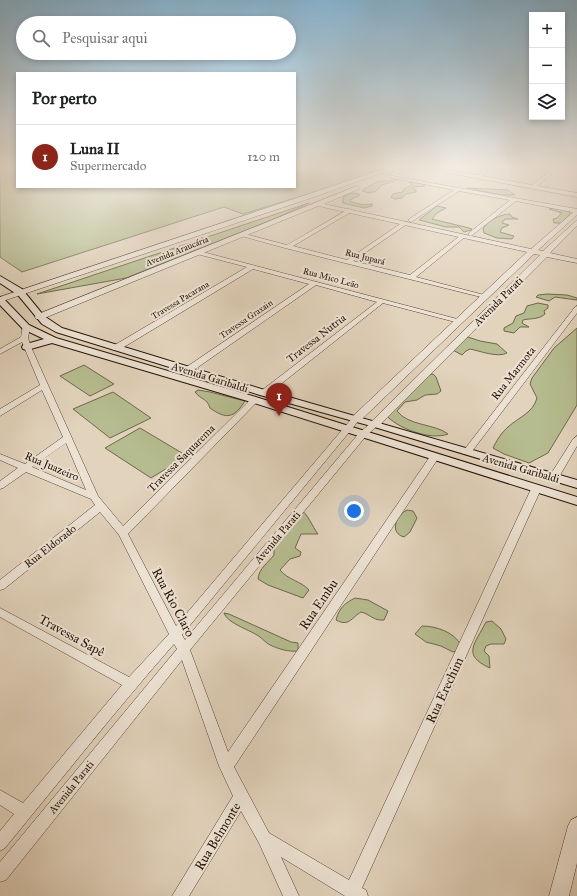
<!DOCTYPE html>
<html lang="pt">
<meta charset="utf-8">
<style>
:root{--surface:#fff;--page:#f2f2f2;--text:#202124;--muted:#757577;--line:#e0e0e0;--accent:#8f2418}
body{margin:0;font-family:"IM FELL Great Primer",serif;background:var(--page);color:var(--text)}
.controls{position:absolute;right:12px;top:12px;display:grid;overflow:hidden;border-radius:0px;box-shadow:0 2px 6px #0003}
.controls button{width:36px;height:36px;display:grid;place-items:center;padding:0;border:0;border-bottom:1px solid var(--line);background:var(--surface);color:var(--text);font:20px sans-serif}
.you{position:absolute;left:354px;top:511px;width:14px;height:14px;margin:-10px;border:3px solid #fff;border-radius:50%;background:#1a73e8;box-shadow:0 0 0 6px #1a73e833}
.badge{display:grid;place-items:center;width:26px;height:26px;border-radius:50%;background:var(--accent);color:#fff;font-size:13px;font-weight:700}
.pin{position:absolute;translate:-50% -33px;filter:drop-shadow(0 1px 2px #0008)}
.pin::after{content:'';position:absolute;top:21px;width:14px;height:12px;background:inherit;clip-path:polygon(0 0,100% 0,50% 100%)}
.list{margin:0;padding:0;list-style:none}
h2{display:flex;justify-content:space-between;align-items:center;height:52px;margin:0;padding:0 16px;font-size:17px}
h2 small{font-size:13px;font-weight:400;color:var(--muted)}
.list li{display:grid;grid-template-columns:26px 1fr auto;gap:12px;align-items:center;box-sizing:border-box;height:64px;padding:0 16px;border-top:1px solid var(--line)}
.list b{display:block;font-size:15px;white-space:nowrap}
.list p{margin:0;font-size:13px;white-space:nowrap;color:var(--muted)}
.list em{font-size:13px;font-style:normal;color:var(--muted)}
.icon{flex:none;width:22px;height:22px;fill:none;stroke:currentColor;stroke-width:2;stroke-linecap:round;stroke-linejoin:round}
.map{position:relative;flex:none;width:577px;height:896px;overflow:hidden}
.search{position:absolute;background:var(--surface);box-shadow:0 2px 6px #0003;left:16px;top:16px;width:280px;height:44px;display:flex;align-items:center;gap:10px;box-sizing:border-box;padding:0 14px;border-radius:22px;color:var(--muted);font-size:15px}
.panel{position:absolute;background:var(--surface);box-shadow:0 2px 6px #0003;left:16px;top:72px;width:280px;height:116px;border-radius:0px}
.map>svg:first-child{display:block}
.green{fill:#b5bc8f;stroke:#6d684a}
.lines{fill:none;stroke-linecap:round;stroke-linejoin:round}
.minor-casing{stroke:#544333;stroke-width:1}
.tertiary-casing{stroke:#544333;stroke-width:1}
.secondary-casing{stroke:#251305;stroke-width:2}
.minor{fill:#ece2d3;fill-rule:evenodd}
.tertiary{fill:#ece2d3;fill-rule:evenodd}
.secondary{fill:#ece2d3;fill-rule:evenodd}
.labels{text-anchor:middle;stroke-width:4;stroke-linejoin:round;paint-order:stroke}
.far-street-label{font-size:9px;fill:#251305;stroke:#ece2d3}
.street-label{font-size:11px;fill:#251305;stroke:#ece2d3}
.near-street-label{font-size:13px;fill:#251305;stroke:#ece2d3}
</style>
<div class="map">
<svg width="577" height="896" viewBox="0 0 577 896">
<rect width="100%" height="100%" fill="#e2d3bc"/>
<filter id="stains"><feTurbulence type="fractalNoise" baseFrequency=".005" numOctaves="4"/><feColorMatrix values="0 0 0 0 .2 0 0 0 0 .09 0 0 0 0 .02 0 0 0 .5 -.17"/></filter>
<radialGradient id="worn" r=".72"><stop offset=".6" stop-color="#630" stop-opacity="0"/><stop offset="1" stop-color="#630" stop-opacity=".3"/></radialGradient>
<path class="green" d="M0 166H17V187H295V166H392L365 177 243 214 224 207 22 272 0 257Z
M393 178H397V180L382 185 376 191 369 193 362 191 364 189 379 181H389Z
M409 182 422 183 425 186 413 187 412 188 416 190V192L406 194 402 198 395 199 391 197 393 194 403 192 404 189 412 185Z
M467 188 508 190 515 195H501Z
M348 194 355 193 360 195 350 200 351 202 363 205 372 204V206L364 208 343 203V197Z
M309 203 274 219 126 278 37 294Z
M437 206 446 208 437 213 432 219 469 228 472 229 471 230 464 232 459 227H446L419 220Z
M551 208 569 211 570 214 562 223H554L553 219 557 218 562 213 549 209Z
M510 214 512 217 518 219H505L502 223 509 225 502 228 500 232 514 236 512 239 497 238 484 233 483 229C487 221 501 214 510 214Z
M547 294 567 295 577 298V300L555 297 549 301 536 297 538 295Z
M538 303 548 305V308L544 311 545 314C538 320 531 318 523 320L522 323 529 327H520L514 333 504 331V328L513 323 516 316 524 313 527 306Z
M577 328V405L548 453 529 463 504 454 493 448C497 440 501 433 508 427 519 417 533 413 537 398L530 384 532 378 554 348Z
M465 336 480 341 497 344 507 353C498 358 480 351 470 349L466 351 462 355 449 348Z
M84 365 114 384 90 396 60 376Z
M433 374 436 377 441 391 437 394 425 395 417 400 405 402 397 411C408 426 436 424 448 434 431 441 396 428 385 414L427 375Z
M198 390 210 392 245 401C234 418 227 420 210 408 207 398 201 400 195 392Z
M113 392 151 418 110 438 73 409Z
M140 428 187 456 151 478 105 448Z
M300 509C308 514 312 526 318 534H301L295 548 301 552 300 556 290 559 280 570C288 580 301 581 309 590L303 598 268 585 258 579C259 568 268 563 274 555V546Z
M407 510 413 511 417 518 410 532 404 537C389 533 396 515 407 510Z
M355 598 368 600 388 611 384 620C373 621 370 614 361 612 351 618 349 627 336 620 339 608 345 603 355 598Z
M224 613 229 614 291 642 298 643V651C288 652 279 649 270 645 266 643 264 640 260 637 251 630 228 624 224 613Z
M492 621 501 629 506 639 504 644H491L486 646 484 651 489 656 490 668C461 655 475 644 486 622Z
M422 626C436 626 454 632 461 645L459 650 453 652 441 646 426 642 415 634Z"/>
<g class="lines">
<defs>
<path id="minor" d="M415 166H423L477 175 492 166H497L482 176 532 185 557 166H562L537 186 577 193V197L417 167Z
M386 175 577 209V213L516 201 471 236 469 235V233L510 200 459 191 411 222 409 221V219L454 190 388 177 386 176Z
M349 209 351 210V212L293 246 347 260 403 222H407V224L353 261 410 275 461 235H465V237L416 277 488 296 485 298 285 248 238 235 241 233 287 245Z
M199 251 461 320 463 321 459 323 383 303 267 395H261L260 393 261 391 377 302 316 285 191 372H185L184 370 185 368 309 284 253 269 119 350H113V346L247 267 197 254 196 253Z
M577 306V313L470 454H464L462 452 464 450 575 307Z
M23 325H29L30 327 28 338 31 347 98 496 123 526 252 398H258L259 400 128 534 176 626 353 417H359L360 419 182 635 185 640 360 432 372 422 375 421 379 424 366 436 190 650 228 752 431 455H437L439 457 234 767 269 833 349 880 531 489 536 486 541 489 362 888 366 890 368 896H345L281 857 299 896H283L259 843 241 811 189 896H172L233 796 219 766 182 660 6 880 0 882V862L177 649 174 644C116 710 61 780 5 848L0 851V831L14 814 0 805V790L23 803 122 685 0 617V608L129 677 169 634 119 535 100 512 4 589 0 590V580L95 505 91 499 26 472 3 488 0 489V481L18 468 0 460V454L25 464 63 437 42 390 0 416V409L40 385 22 342 0 354V349L21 337ZM66 443 86 490 32 467Z
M577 436V446L559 477 554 480 551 479 549 477 573 439Z"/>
<path id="tertiary" d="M393 166H401L311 198 0 302V297Z
M408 166H415L394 175 389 174Z
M357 186 360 188 359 189 324 204 531 249 577 209V215L538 250 543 251 577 220V226L550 253 577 259V263L547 257 379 426H371L370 424 371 422 540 255 534 254 360 421 356 422 351 419 352 417 527 252 318 206 42 319H36L35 317 36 315Z
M577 817V863L569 896H549L568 826 571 820Z"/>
<path id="secondary" d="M0 276 22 289 44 316 62 328 268 391 577 480V488L371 426 260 395 56 332 42 324 18 295 0 283Z
M0 297 3 298 29 325 56 338 259 398 577 497V505L251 402 52 343 27 350 23 349 22 347 23 345 44 339 23 329 0 305Z"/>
</defs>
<use href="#minor" class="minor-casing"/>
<use href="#tertiary" class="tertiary-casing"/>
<use href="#secondary" class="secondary-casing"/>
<use href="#minor" class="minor"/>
<use href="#tertiary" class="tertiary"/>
<use href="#secondary" class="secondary"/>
</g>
<linearGradient id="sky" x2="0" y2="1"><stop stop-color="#87b5d3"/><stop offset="0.57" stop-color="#f2ebe1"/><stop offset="1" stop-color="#f2ebe1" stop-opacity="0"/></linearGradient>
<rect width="577" height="291" fill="url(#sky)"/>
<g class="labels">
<g class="far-street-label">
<text transform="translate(177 251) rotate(-22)" y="3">Avenida Araucária</text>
<text transform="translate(365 257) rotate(14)" y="3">Rua Jupará</text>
<text transform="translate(331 278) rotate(15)" y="3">Rua Mico Leão</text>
<text transform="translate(180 300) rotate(-31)" y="3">Travessa Pacarana</text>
<text transform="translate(246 319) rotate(-34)" y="3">Travessa Graxain</text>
</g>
<g class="street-label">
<text transform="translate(498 301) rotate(-45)" y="4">Avenida Parati</text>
<text transform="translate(316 338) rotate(-38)" y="4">Travessa Nutria</text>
<text transform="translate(513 373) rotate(-52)" y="4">Rua Marmota</text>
<text transform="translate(210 377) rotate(17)" y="4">Avenida Garibaldi</text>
<text transform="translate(181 458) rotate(-45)" y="4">Travessa Saquarema</text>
<text transform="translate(52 466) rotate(23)" y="4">Rua Juazeiro</text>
<text transform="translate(521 468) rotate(16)" y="4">Avenida Garibaldi</text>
<text transform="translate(277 537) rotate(-50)" y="4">Avenida Parati</text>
<text transform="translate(50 546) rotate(-38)" y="4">Rua Eldorado</text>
<text transform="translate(71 787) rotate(-51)" y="4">Avenida Parati</text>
</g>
<g class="near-street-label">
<text transform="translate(174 602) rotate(62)" y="5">Rua Rio Claro</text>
<text transform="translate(318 604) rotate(-56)" y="5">Rua Embu</text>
<text transform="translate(72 635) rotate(29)" y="5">Travessa Sapê</text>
<text transform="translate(444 690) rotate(-65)" y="5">Rua Erechim</text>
<text transform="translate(217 836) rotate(-59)" y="5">Rua Belmonte</text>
</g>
</g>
<rect width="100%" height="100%" filter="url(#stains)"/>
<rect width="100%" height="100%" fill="url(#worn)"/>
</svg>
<div class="controls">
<button>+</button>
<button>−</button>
<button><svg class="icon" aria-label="layers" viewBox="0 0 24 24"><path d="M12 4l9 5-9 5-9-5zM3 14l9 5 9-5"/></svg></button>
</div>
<div class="you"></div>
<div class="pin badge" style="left:279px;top:416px">1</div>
<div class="search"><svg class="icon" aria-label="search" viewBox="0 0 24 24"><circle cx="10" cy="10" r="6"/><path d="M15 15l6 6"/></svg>Pesquisar aqui</div>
<section class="panel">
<h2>Por perto<small></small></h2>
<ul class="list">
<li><span class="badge">1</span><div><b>Luna II</b><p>Supermercado</p></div><em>120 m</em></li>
</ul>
</section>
</div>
